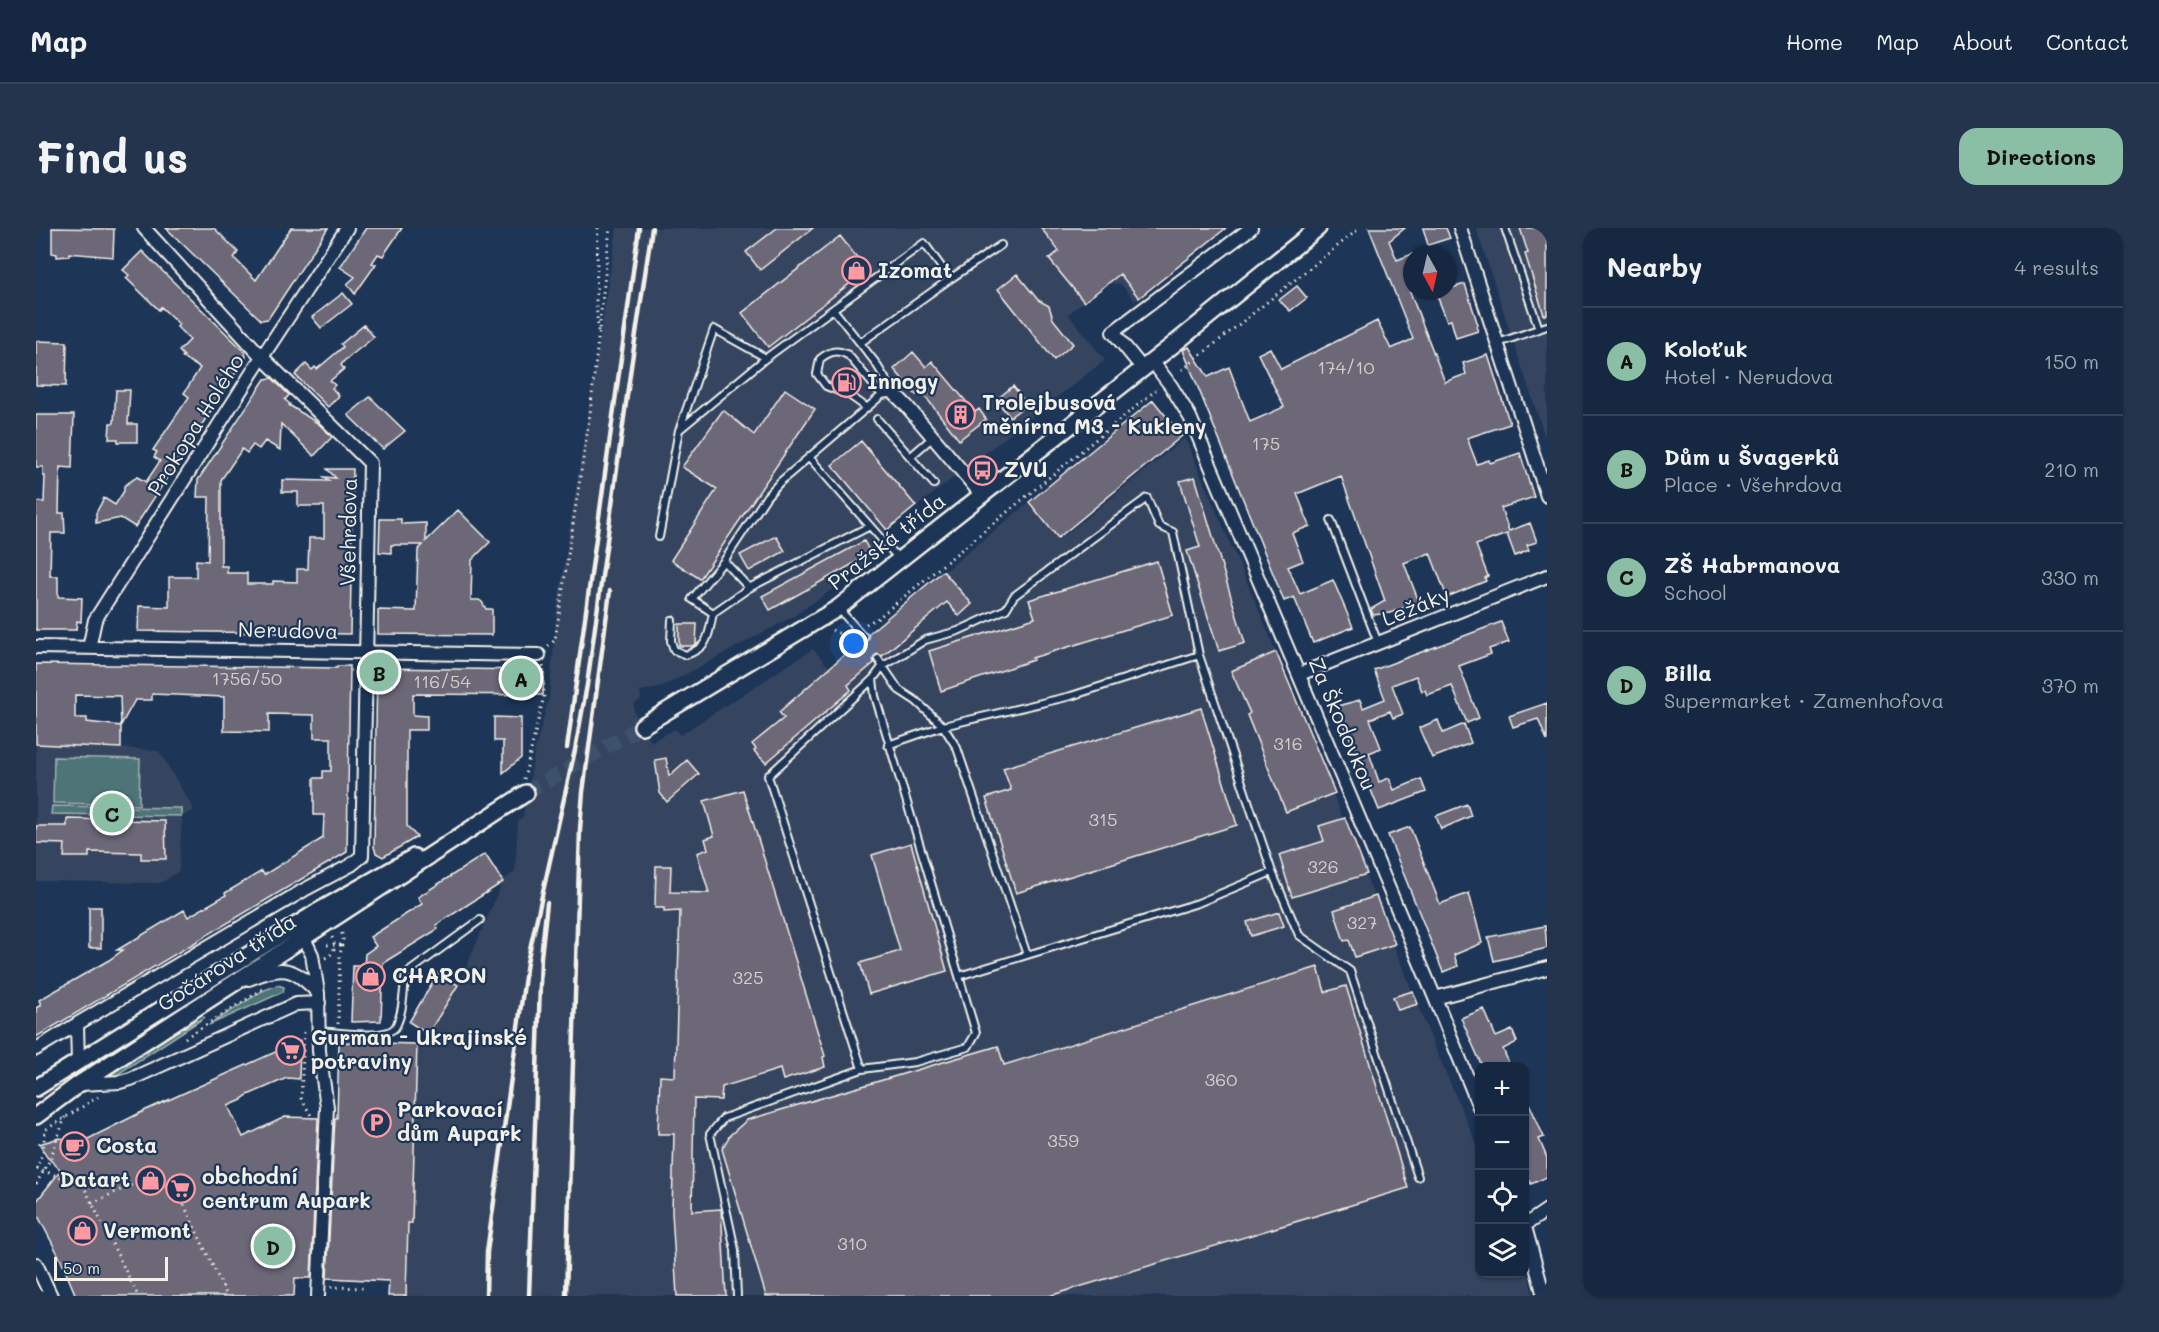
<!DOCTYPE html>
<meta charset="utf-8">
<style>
:root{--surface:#162841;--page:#23344c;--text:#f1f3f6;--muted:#9ea6b1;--line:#35445a;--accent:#8abfa5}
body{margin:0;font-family:Mali,sans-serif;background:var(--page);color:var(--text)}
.controls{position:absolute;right:18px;bottom:18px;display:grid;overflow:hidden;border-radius:12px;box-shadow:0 2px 4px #0004}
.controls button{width:54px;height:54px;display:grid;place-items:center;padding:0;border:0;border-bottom:2px solid var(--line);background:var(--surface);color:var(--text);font:30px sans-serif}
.compass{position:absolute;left:1367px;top:18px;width:54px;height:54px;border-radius:50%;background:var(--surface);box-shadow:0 2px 4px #0004;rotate:172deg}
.scale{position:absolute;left:18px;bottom:15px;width:114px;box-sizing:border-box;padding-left:6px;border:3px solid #f4f1e8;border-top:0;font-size:16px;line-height:21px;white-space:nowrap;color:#f4f1e8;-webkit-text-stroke:4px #1d3557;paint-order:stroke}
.you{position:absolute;left:818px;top:416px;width:21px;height:21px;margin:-15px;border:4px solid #fff;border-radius:50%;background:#1a73e8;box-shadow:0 0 0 9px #1a73e833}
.badge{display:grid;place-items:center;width:39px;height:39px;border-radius:50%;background:var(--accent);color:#111;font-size:20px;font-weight:700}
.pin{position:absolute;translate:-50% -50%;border:3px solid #fff;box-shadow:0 2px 6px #0006}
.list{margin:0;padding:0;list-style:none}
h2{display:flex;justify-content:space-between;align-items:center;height:78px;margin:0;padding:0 24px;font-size:26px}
h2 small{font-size:20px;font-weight:400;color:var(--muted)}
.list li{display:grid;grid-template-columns:39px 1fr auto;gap:18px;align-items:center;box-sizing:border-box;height:108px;padding:0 24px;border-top:2px solid var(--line)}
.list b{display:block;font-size:22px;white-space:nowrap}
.list p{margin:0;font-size:20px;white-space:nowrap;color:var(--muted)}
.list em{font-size:20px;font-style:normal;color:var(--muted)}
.icon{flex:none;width:33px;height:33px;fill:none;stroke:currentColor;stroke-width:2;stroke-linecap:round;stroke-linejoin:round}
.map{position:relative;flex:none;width:1511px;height:1068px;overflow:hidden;border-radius:18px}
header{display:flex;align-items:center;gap:36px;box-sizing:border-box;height:84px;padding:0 30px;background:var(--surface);border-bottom:2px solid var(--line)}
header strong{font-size:28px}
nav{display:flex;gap:33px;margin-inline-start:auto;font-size:21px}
.intro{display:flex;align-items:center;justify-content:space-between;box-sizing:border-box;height:144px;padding:0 36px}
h1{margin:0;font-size:42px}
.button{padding:15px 27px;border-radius:18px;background:var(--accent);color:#111;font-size:21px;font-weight:700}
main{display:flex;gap:36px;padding:0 36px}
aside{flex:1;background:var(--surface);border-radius:18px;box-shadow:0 2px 4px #0004}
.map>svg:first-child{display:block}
.built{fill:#354461}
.green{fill:#4e7477;stroke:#a1b2b0;stroke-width:1.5}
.building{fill:#6c6778;stroke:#f4f1e8;stroke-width:1.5}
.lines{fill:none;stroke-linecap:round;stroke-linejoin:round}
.tertiary-tunnel{stroke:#3d516d;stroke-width:15;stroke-dasharray:15 8;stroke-linecap:butt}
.service-casing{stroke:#f4f1e8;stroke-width:10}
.minor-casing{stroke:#f4f1e8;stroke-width:16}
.tertiary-casing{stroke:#f4f1e8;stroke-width:20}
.path{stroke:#f4f1e8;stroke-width:3;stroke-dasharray:1.5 4.5;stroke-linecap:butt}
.service{stroke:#1d3557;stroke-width:6}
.minor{stroke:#1d3557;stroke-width:12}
.tertiary{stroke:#1d3557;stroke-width:15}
.rail{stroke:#f4f1e8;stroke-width:4.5}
.labels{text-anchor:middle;stroke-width:4.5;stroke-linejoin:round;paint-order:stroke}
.number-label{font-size:18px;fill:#d2cecc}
.poi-label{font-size:21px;font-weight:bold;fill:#f4f1e8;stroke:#1d3557;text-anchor:start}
.street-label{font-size:21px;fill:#f4f1e8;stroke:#1d3557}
</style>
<header>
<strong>Map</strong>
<nav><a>Home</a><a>Map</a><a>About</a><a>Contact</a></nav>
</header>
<div class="intro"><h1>Find us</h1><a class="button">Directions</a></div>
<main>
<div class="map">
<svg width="1511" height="1068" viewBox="0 0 1511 1068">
<rect width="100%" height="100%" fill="#1d3557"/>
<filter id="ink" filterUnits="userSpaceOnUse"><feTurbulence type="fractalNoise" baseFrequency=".0167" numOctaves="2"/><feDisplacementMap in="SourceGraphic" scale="12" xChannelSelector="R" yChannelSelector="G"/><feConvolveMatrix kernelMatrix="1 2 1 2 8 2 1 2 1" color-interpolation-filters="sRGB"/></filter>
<g filter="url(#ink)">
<path class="built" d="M581 0H1191L1099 73 1085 56 1072 55 1032 86 1069 132 839 311 842 329 758 388 624 460 604 463 605 471 598 476V484L615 514 639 501 644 507 777 421 793 439 992 275 1023 312 1149 210 1225 387 1397 815 1443 922 1444 1046H1488L1489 1034 1497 1068H369L372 1055V995L376 994 381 816 392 806 427 747 467 652 479 644 482 592 487 589 499 522 513 470 521 382Z
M1440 0H1511V215L1505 197Z
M0 516 51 517 123 523 158 582 146 589 143 643 125 655 0 653Z"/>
<path class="green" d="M18 529 104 531 103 577 17 575Z
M16 578 145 580V588L15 586Z
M242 757 248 759 247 764 173 797 226 763Z
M169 789 79 848 70 846 93 828Z"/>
<path class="building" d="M16 0 78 1 77 29 33 25V28L21 29V26L16 25Z
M130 0H178L202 24 198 30 220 52 255 0H292L232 91 225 92Z
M330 0H366L347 28 342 26 336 35 340 36 319 66 311 56 319 49 304 39Z
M741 0H777L724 42 710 24Z
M1005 0H1190L1103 70 1084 46 1048 74 1013 31 1023 23Z
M1333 0H1369L1353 13 1361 32 1376 26V63L1374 64 1409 154 1430 146 1427 135 1452 127 1474 196 1431 210 1441 236 1453 232 1454 235 1484 225 1498 269 1465 280 1473 303 1494 295 1501 314 1491 317 1493 322 1479 328 1471 306 1440 317 1452 348 1449 350 1450 353 1411 369 1394 325 1368 335 1383 374 1354 385 1337 387 1335 381 1349 373 1305 248 1261 266 1274 298 1256 305 1267 333 1252 339 1264 366 1297 352 1317 399 1277 415 1258 369 1248 373 1147 122 1153 119 1172 149 1193 139 1214 194 1248 179 1222 126 1234 120 1245 141 1341 93 1355 121 1377 111Z
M1387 0H1410L1414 10 1392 17Z
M1484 0H1511V87H1508L1489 26 1492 25Z
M804 8 831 42 732 119 706 85Z
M106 23 203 118 209 124 210 129 99 299 85 290 60 295V285L68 270 79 277 88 263V258L101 249 110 254 124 233 118 229 121 224 117 222 153 169 148 165 164 140 146 129 148 128 143 123 154 112 141 99 143 96 125 79 123 82 90 50 93 47 87 42Z
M981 46 1002 72 1013 78 1017 91 1037 116 1018 132 962 61Z
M1429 56 1442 97 1440 98 1442 103 1420 110 1415 92 1411 93 1400 65 1412 63V61Z
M1261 58 1271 70 1254 83 1243 72Z
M307 65 316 76 285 100 276 89Z
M328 97 338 109 308 133 305 137 308 141 294 153 299 157 296 160 303 168 292 179 259 147 270 136 276 142 279 139 281 141 307 119 305 116Z
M0 113 31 114 30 158 0 157Z
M877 124 890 139 896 133 939 184 943 181 950 191 923 212 885 163 880 167 858 141Z
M236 150 253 167 249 172 254 176 253 177 283 196 296 209 278 228 245 196 244 222 229 213 223 221 217 217 211 225 206 221 185 252V338H191V345H211V356H237V353L261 354V341H272L273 310H288V278H262V264H246V252L293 253 288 249 300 250 291 241H317L314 406 102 403 103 378 133 379V349H160V332L172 333 173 269H161L162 252 229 151Z
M977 158 991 176 974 189 960 172Z
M749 161 779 181 664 351 635 332 681 261 646 239 687 182 718 207Z
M80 162H94L92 196H101V214H82V211H73L74 195H78Z
M334 169 369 203 347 221 312 187Z
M1117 172 1146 208 1022 310 993 274Z
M0 187H38L36 240 24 239 23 285H28L29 305H15L14 348H22V369L46 370 45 394 41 393 40 402H0V274H8L9 248H7V239H0Z
M825 213 880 278 851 302 796 237Z
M1159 249 1209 415 1183 423 1151 323 1164 319 1144 253Z
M422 282 454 314 436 332 435 372H443L446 374 450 381H456V407L342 406V382L380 383 382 322 387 317H355V325L343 324 344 291H365V296L390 295V313Z
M740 308 749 323 713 343 704 327Z
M828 313 835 326 734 382 726 368Z
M1121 333 1137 387 996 430 997 432 905 463 893 423 999 390 993 372Z
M907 343 936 376 923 388 911 374 846 428 842 426 839 427 837 431 838 435 812 457 815 462 730 535 718 523 720 521 716 516 748 490 743 484 824 413H831L833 410 832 406Z
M1465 394 1473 414 1453 421 1455 426 1423 438 1443 490 1431 495 1416 458 1391 467 1389 462 1386 463 1380 448 1356 457 1367 486 1357 490 1354 483 1334 491 1345 520 1333 525 1343 554 1353 550 1358 562 1385 551 1390 564 1343 582 1301 478 1324 472 1327 480 1349 471 1338 442Z
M643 396H661L660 416 656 418H643Z
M1240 424 1299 565 1250 584 1211 487 1214 485 1195 443Z
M0 436 301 440V438H314L311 624 0 809V780L5 777 3 772 73 732 87 722H81L148 682 152 689 190 667 189 665 226 643 228 647 287 610 288 587H278V550H287V543H295V510H278V487L233 486V504L188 503V469L116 466V472H99L85 497 84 468 39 467V490H51V494L85 498V520L0 516Z
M341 440 508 442 507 467 377 466V487L391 488V502H371V598L381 609 347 629 340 625 338 619Z
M1511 475V513L1502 491 1477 499 1473 488Z
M1165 480 1201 597 980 665 950 570 975 562 967 540Z
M458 489 485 490V530L467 545V513H458Z
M1402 492 1407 505 1428 496 1435 515 1396 530 1383 500Z
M630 530 633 548 651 532 663 546 631 574 624 565 619 532Z
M707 562 789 828 787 829 789 839 747 852 744 841 686 859 685 872 658 871 656 983 685 981 690 1068H641L636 984 638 906H622L624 848 639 849 644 683 628 684V680H619L620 638H635L634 664 673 665 661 625 672 621 669 611 678 608 668 573Z
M1431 576 1435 588 1405 601 1400 588Z
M1309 590 1331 646 1256 669 1243 627 1288 613 1283 598Z
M31 591 129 593 130 631H105V625L53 624V629H28L29 616 0 615V598H31Z
M1374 599 1404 676 1433 665 1446 715 1418 727 1422 738 1407 744 1352 607Z
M875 615 911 743 833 766 824 735 864 723 836 627Z
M449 626 467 654 400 697 402 701 347 735 345 793 315 794 317 738H328L329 726 340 718 334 709 386 676 382 669Z
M1340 668 1359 716 1319 729 1313 712 1308 713 1298 682Z
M53 679H65V720H53Z
M1243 684 1248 698 1215 708 1211 694Z
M1509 698 1511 720 1458 733 1452 709Z
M1282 739 1289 764 1310 758 1372 960 1013 1068H730L686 921 694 907 711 892 962 818 968 837Z
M402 745 422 757 392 806 373 794Z
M1377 763 1382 776 1362 782 1357 769Z
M1448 781 1460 809 1476 802 1481 814 1467 821 1474 838H1446L1425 790Z
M264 813 263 851 251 850 212 867 206 871V872L192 878 207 909 249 889 282 890 275 1050H259L258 1068H40L24 1030 0 984V974L25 942 11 929 3 916 23 910 46 914 110 882Z
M303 814 381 816 376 995H372L370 1068H352L353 1053 291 1050 299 890H301Z
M1488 864 1508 909 1503 911 1511 930V949L1495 956 1488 942Z"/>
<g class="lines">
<path class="tertiary-tunnel" d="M490 565 606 498"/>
<defs>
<path id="service" d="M1469 0 1503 101
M824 115 914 51
M1462 115 1511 98
M830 179 813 167 790 158 781 146 784 131C794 123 801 121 812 127L846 167
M841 191 898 256
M644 200 678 101 730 130
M773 229 834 298 713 360 688 333 731 268 744 254 846 167 858 165 839 134 797 81 888 15 914 51 965 17
M874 229 897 209
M1295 292 1342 415
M834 298 863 331
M623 309 643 202 730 130 797 81
M802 380 828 409
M677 385 656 371 688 333
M636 392 635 413 638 422 650 427C674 418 672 408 677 385L713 360
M842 431 863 462 880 473 907 498 921 520 991 727 923 748 839 468 837 451 846 439 889 412 922 403 970 381 978 368 1111 270 1123 298 1137 304 1163 427
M852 517 907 498 1035 468 1163 427 1236 644
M991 727 1162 675 1236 644 1263 707 1314 743 1382 949
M283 803C299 804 352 813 360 798 368 783 367 762 370 746L444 692
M826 841 879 834 932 819 940 805 923 748
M701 1068 699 1022 674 906 688 890 826 841 732 548 837 451"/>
<path id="minor" d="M1424 0 1511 268
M1116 133 1135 158 1154 189 1399 770 1444 881
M1107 141 1077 104 1215 0
M858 165 869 176 946 267
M0 419 503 427
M53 420 59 392 226 129 311 0
M1264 446 1511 348
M259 710H268L276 727 282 765 283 823 291 879 282 1068
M213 751C246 737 257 738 282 765
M1399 770 1511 740
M0 821 41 796
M42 835 41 796 268 662 315 637 326 628 334 235 226 129 108 0
M44 856 84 854 95 851 260 776 283 775
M1488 995 1508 1068
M1489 997 1511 982
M0 1036 15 1068"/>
<path id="tertiary" d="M606 498 802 380 1137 117 1282 0
M0 860 281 684 378 629
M0 888 43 856 490 565"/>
</defs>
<use href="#service" class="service-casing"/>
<use href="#minor" class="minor-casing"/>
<use href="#tertiary" class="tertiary-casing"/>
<path class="path" d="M562 103 560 72 562 0
M1146 142 1324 0
M830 396 842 390 1120 162
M796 402 808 408 811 406
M512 418 519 412 554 186 574 0
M488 551 508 468 507 438
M291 717H307
M289 730C299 726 300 718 296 709
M302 796 304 727 307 712 305 701
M268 804 265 870 277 891
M149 810 227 761
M1 940 48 959 102 1068
M0 941 7 924 9 902 62 869
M0 956 14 932 29 889
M56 975 104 953 140 960 191 1068
M295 1059 331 1060"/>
<use href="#service" class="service"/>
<use href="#minor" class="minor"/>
<use href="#tertiary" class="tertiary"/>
<path class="rail" d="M531 520 603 0
M450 1068 451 1024 491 734 539 522 551 457 595 139 616 0
M493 1068 505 729 511 675
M530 1068 544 601 547 564 574 363"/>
</g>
</g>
<defs>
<symbol id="shop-ring" viewBox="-11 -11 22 22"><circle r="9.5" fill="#1d3557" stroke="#ff9aa2" stroke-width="1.5"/><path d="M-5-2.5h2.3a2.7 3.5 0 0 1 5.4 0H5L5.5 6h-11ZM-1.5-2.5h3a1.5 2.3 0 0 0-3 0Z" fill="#ff9aa2"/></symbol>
<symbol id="fuel-ring" viewBox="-11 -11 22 22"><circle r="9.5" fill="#1d3557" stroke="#ff9aa2" stroke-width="1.5"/><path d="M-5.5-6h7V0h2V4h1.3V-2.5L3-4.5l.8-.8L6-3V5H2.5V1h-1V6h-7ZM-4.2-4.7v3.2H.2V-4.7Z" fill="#ff9aa2"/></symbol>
<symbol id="building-ring" viewBox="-11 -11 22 22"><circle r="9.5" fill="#1d3557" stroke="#ff9aa2" stroke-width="1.5"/><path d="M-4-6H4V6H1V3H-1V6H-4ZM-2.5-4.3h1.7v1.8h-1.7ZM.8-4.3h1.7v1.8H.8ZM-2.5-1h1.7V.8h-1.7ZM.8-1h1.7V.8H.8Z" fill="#ff9aa2"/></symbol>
<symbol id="bus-ring" viewBox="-11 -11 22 22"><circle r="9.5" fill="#1d3557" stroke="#ff9aa2" stroke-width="1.5"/><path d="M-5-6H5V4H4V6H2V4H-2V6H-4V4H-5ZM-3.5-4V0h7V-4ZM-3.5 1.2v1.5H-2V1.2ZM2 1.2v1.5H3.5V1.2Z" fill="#ff9aa2"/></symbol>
<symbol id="supermarket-ring" viewBox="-11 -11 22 22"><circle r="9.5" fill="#1d3557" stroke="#ff9aa2" stroke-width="1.5"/><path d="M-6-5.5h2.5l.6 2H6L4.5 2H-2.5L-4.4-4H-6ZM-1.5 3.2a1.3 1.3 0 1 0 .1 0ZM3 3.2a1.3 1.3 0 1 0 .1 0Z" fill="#ff9aa2"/></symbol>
<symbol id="parking-ring" viewBox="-11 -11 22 22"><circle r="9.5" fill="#1d3557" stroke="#ff9aa2" stroke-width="1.5"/><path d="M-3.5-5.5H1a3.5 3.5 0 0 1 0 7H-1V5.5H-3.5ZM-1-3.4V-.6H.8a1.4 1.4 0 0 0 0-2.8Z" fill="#ff9aa2"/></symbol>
<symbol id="cafe-ring" viewBox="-11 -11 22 22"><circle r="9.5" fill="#1d3557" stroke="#ff9aa2" stroke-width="1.5"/><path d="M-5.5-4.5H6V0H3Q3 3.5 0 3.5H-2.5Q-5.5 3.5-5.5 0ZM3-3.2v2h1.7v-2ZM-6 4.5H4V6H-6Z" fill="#ff9aa2"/></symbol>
</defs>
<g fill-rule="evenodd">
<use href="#shop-ring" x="804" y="26" width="33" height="33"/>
<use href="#fuel-ring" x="794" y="138" width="33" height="33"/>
<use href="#building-ring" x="908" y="170" width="33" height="33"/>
<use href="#bus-ring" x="930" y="226" width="33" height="33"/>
<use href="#shop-ring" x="318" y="732" width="33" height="33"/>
<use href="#supermarket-ring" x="238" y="806" width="33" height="33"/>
<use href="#parking-ring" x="324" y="878" width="33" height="33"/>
<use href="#cafe-ring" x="22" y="902" width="33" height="33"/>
<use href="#shop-ring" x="98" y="936" width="33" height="33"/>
<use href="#supermarket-ring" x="128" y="944" width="33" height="33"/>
<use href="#shop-ring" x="30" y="986" width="33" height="33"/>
</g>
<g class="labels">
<g class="number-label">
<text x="1310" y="146">174/10</text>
<text x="1230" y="222">175</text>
<text x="211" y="457">1756/50</text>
<text x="406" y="460">116/54</text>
<text x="1252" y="522">316</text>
<text x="1067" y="598">315</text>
<text x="1287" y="645">326</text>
<text x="1326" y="701">327</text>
<text x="712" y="756">325</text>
<text x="1185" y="858">360</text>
<text x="1027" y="919">359</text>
<text x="816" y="1022">310</text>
</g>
<g class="poi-label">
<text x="842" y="50">Izomat</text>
<text x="831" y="161">Innogy</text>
<text x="946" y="182">Trolejbusová<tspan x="946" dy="24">měnírna M3 - Kukleny</tspan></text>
<text x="968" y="249">ZVU</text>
<text x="356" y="755">CHARON</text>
<text x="275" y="817">Gurman - Ukrajinské<tspan x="275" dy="24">potraviny</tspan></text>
<text x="361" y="889">Parkovací<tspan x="361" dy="24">dům Aupark</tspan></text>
<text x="60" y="925">Costa</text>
<text x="166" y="956">obchodní<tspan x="166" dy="24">centrum Aupark</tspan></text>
<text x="94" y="959" text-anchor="end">Datart</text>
<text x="67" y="1010">Vermont</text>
</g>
<g class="street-label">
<text transform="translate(160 197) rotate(-58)" y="7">Prokopa Holého</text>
<text transform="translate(313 304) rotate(-89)" y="7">Všehrdova</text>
<text transform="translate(851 314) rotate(-38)" y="7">Pražská třída</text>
<text transform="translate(1380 379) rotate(-22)" y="7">Ležáky</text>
<text transform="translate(252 403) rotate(1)" y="7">Nerudova</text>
<text transform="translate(1306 496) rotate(67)" y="7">Za Škodovkou</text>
<text transform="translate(191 735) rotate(-33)" y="7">Gočárova třída</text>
</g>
</g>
</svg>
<div class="controls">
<button>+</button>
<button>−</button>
<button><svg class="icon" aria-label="locate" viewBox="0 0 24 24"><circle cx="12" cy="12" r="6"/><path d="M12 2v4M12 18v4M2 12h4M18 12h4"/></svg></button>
<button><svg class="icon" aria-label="layers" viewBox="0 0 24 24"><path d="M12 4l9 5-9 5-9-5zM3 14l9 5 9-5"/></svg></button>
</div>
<svg class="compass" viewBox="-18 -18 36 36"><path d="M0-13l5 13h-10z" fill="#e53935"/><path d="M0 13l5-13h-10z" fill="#9ea6b1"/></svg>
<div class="scale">50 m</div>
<div class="you"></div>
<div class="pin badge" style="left:485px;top:450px">A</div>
<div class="pin badge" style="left:343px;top:444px">B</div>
<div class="pin badge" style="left:76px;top:585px">C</div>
<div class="pin badge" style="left:237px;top:1018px">D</div>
</div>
<aside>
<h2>Nearby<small>4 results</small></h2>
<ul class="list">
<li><span class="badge">A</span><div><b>Koloťuk</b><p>Hotel · Nerudova</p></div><em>150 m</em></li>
<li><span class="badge">B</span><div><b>Dům u Švagerků</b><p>Place · Všehrdova</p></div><em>210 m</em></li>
<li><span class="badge">C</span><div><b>ZŠ Habrmanova</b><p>School</p></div><em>330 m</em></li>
<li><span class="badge">D</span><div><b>Billa</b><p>Supermarket · Zamenhofova</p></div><em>370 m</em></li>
</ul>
</aside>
</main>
